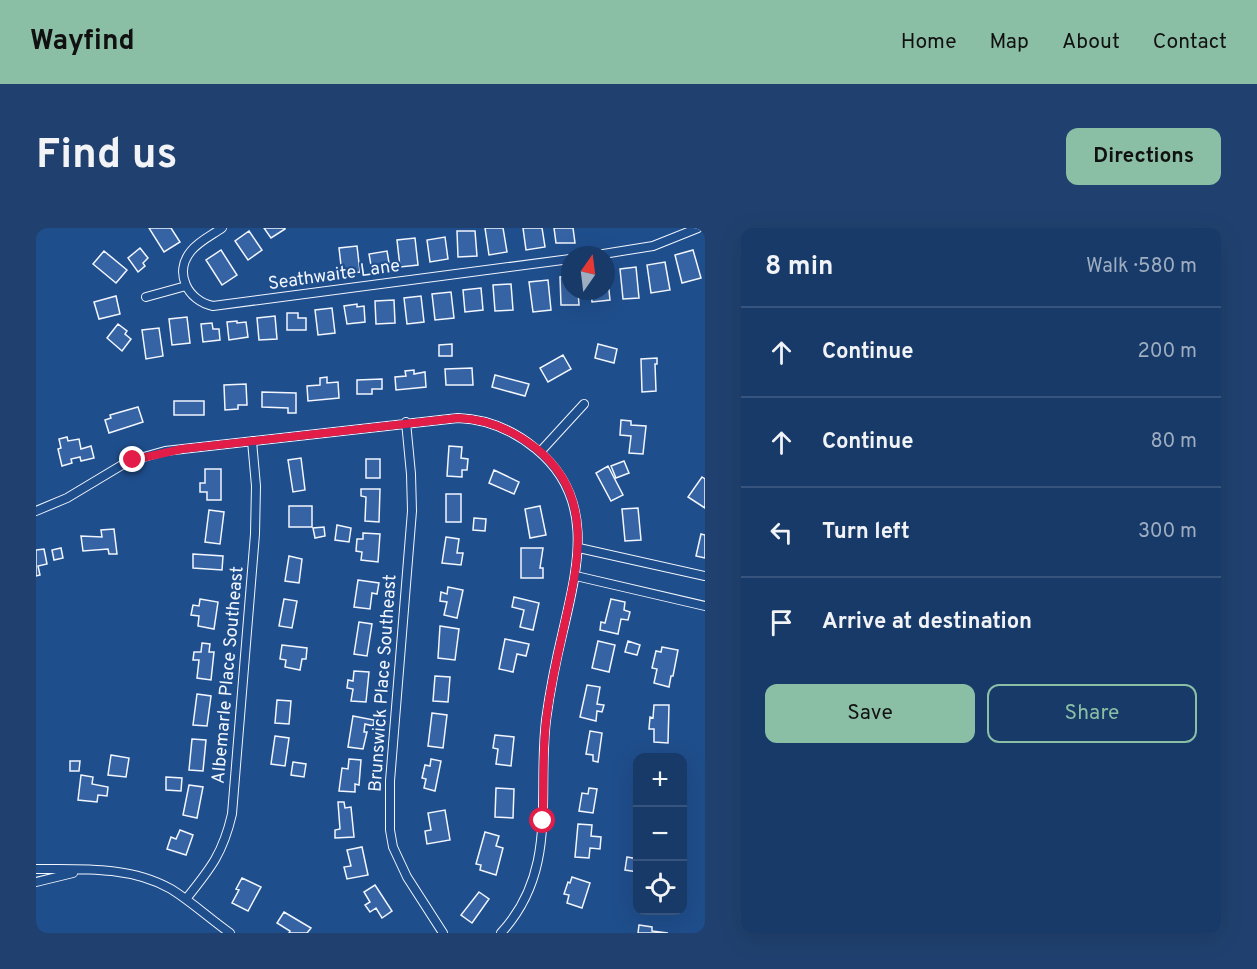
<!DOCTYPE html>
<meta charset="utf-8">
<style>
:root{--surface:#173a69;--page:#20416f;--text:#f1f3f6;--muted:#9eadc0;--line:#36547d;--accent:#8abfa5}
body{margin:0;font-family:Overpass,sans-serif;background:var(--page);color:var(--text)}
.controls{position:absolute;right:18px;bottom:18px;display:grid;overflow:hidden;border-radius:12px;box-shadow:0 6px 24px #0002}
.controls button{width:54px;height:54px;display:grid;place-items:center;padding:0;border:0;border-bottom:2px solid var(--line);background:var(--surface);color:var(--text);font:30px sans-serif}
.compass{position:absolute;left:525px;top:18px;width:54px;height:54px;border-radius:50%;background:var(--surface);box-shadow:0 6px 24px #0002;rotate:14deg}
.stop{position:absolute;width:18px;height:18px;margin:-14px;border:4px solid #e11d48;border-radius:50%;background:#fff}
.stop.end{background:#e11d48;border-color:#fff;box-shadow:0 2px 6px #0008}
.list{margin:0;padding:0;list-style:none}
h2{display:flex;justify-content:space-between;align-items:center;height:78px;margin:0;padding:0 24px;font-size:26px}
h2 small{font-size:20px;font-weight:400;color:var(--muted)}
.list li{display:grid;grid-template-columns:39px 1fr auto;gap:18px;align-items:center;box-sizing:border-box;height:90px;padding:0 24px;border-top:2px solid var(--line)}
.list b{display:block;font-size:22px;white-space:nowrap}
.list em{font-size:20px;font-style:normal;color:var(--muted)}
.actions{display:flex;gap:12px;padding:18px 24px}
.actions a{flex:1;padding:14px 0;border:2px solid var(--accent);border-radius:12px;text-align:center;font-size:21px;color:var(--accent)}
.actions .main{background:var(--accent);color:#111}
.icon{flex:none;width:33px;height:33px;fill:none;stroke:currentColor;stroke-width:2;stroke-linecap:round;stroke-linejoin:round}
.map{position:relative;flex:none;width:669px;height:705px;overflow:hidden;border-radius:12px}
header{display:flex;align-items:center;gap:36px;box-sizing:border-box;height:84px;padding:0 30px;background:var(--accent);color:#111}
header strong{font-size:28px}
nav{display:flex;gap:33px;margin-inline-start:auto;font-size:21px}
.intro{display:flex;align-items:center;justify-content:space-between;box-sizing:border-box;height:144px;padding:0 36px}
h1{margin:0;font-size:42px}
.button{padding:15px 27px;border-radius:12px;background:var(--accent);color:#111;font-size:21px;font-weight:700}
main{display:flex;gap:36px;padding:0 36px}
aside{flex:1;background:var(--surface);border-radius:12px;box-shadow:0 6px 24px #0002}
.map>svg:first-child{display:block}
.building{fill:#3563a3;stroke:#f2f6ff;stroke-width:1.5}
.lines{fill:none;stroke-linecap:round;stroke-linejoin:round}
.minor-casing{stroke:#f2f6ff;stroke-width:10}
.minor{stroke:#1f4e8c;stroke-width:8}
.route{stroke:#e11d48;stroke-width:8}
.labels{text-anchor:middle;stroke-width:4.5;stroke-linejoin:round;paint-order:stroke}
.street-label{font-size:18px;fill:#f2f6ff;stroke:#1f4e8c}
</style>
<header>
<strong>Wayfind</strong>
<nav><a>Home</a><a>Map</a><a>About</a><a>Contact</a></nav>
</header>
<div class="intro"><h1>Find us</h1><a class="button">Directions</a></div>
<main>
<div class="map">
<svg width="669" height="705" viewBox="0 0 669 705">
<rect width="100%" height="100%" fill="#1f4e8c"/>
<path class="building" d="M113 0H135L144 14 128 24Z
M228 0H249V1L235 10Z
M449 0H467L471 24 453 27Z
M487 0H506L509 19 490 22Z
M518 0H537L539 15H520Z
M213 3 226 22 212 32 199 13Z
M421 3H439L441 28 422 29Z
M409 9 412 31 394 34 391 12Z
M379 10 382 37 364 39 361 12Z
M321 18 324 44 306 46 303 20Z
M104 20 112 30 107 35 109 38 102 44 92 30Z
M185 22 201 47 186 57 170 32Z
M657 22 665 50 646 55 639 27Z
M68 23 91 42 80 55 57 36Z
M351 23 353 35 349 36V41L336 43 333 26Z
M629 34 634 62 615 65 611 37Z
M600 39 603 70 587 71 584 41Z
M571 42 574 72 556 74 555 63H570Z
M534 48V63H542L543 77H525L524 49Z
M512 52 515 82 497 84 493 54Z
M475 56 477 82 459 83 457 57Z
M445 60 447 82 429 84 427 62Z
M415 64 418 90 399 92 396 66Z
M80 68 84 86 63 91 58 74Z
M385 68 388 94 371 96 368 70Z
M358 72 359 95 340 96 339 73Z
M321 76V79L328 78 329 94 311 96 308 78Z
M296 80 299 105 282 107 279 82Z
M251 85H262V90H270V102H251Z
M239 88 241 111 223 112 221 90Z
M151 89 154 115 136 117 133 91Z
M201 93V95L210 94 212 109 193 112 191 94Z
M176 95 177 101H183L184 112 167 114 165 96Z
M82 96 91 103 89 106 95 111 86 123 71 110Z
M123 100 127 128 110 131 106 102Z
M416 116V128H403V117Z
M562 116 581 121 578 135 559 130Z
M527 127 535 141 512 154 504 140Z
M621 130V136H619L620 163 606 164 605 131Z
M436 140 437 157H410L409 141Z
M378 142V146L389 144 390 159 360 162 359 149 370 148 369 143Z
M459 147 493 156 489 168 456 159Z
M291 149V155L302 154 303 170 272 173 271 158 284 157V150Z
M346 151V161H336V166H321V152Z
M210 156 211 177H202V181L189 182 188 157Z
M226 164 260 165V185H252V180L226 179Z
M138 173H168V187H138Z
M102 179 107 194 73 205 69 192 75 190 74 187Z
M585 192 595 193V197L610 198 607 226 593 225 595 208 584 207Z
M31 209 32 213 43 211 45 221 55 218 58 230 45 233 44 229 35 231 36 235 26 238 22 221 25 220 23 211Z
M413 218 426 219 425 230 432 231 431 242H426V249L411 248Z
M265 230 269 262 257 264 252 232Z
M330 231H344V250H330Z
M588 233 593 245 580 250 575 238Z
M572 238 587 267 575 273 560 245Z
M169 241H185V272H171V264H164V255H169Z
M458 242 483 254 478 266 453 255Z
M666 249 669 251V280L652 269Z
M325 261H344L343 294 329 293 330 269 325 268Z
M410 266H425V294H410Z
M253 278H276V299H253Z
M504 278 510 307 494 310 489 281Z
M602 280 605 312 589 313 586 281Z
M173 282 188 284 184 316 169 314Z
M438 290 450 291 449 303 437 302Z
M301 297 315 300 313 314 299 312Z
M288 299 289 308 279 310 277 300Z
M78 301 81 326H73L72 321 47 323 45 308 66 309 65 302Z
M327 305 344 306 342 334 325 332 326 324 320 323 321 311H327Z
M665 306 669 307V330L660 328Z
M410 309 423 311 421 325H427L425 337 406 335Z
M25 320 27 330 18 332 16 322Z
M485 320H507L504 340H507V350H485Z
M8 321 11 336 2 338 4 347 0 348V322Z
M157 326 187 328 186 342 157 340Z
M253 328 266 331 263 355 249 353Z
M322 352 343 355 341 366 336 365 334 381 318 379Z
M412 359 427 362 421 390 408 387 411 374 404 373 405 364 411 366Z
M478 369 503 375 497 402 484 399 488 382 476 379Z
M164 371 182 374 178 401 162 398 163 388 155 387 157 377 163 378Z
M248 371 261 373 256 400 243 398Z
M575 371 589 374 588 382 594 384 592 392 585 391 582 406 564 402 565 394 569 395Z
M323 394 336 396 331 428 318 426Z
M404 398 423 401 419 432 402 430Z
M469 411 493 416 490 428 481 426 477 444 463 441Z
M562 413 579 417 573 444 556 440Z
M592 413 604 417 601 427 589 424Z
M166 415 174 416 173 424H178L175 452 161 450 163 432H157L158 424H165Z
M246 417 271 420 270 431H266L264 442 249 439 250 432 244 431Z
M626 419 642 422 637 448H635L633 459 618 455 621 441 616 440 620 423 625 424Z
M318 443 333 444 330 474 315 473 317 461 311 460 312 452 317 453Z
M399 448 414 449 412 474 397 473Z
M551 457 564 459 561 476 568 477 566 484 561 483 560 493 544 489Z
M161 466 175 468 171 498 157 497Z
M241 472 255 473 253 496 239 495Z
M618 477H633L632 515 618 514V501H613L614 489 617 490Z
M396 485 411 487 407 520 392 518Z
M317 488 338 492 337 498 329 496 328 504H331L327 521 312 519Z
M554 503 566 505 562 534 557 533V527L550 526Z
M459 507 478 509 475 538 460 536 462 521 457 520Z
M239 508 253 510 249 538 235 536Z
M156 511 170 512 167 543 153 542Z
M75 527 93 530 90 549 72 547Z
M313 531 325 532 323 557 319 556V564L303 563 306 540 312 541Z
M395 531 405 533 399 563 388 560 390 551 386 550 389 537 394 538Z
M34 533H44L43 543H34Z
M257 534 270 536 268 549 255 547Z
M45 547 57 549 56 556 72 559 71 568 62 567 61 574 42 572Z
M130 549 146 550 145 563 130 562Z
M153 557 167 559 161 590 147 587Z
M460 560 478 561 477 590 459 589Z
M553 560 561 561 557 585 543 583 546 565 552 566Z
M302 574H308L309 580 315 579 318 609 299 610V602L304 601Z
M409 582 414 612 391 616 389 603 395 602 392 585Z
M542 596 556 597 555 608 565 609 564 621 554 620 553 630 539 629Z
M144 602 157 607 150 627 131 621 135 609 140 611Z
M449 604 463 608 460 618 467 620 460 647 444 642 445 637 440 636Z
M326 619 332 647 311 651 308 639 315 638 311 622Z
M591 629 602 631V644L589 642Z
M536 649 554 655 546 680 531 675 533 667 528 666 532 654 534 655Z
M206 650 225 659 212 683 196 675 203 662 200 661Z
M339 657 356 683 346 690 340 680 334 684 329 677 334 674 328 664Z
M443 664 453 671 436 695 425 687Z
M248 684 275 700 271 705H253L254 703 241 695Z
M603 697 616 699V703L632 705H602Z"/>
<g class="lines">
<defs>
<path id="minor" d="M186 0C176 7 163 13 155 23 137 45 152 73 177 78L534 31
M561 27 617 18 662 0
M110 69 150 58
M370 194 375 246 376 283 354 553V602L357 619 371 649 407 705
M504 224 548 176
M0 283 31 270 86 237 97 232 129 223 422 190C452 191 477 202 500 221 560 270 542 338 527 403 520 432 514 462 510 492 501 568 523 642 465 705
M543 320 669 348
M540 348 669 378
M0 641C44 641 95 638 135 661 156 674 174 691 194 705
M0 654 37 645
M150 671C175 640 187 625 196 586L219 306 220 258 216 213"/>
</defs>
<use href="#minor" class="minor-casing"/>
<use href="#minor" class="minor"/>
</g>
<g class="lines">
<path class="route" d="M97 232 146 221 422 190C452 191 477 202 501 221 558 267 543 332 529 394 523 422 516 451 512 479 506 517 508 555 507 593"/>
</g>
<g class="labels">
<g class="street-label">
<text transform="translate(298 46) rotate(-8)" y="6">Seathwaite Lane</text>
<text transform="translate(191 447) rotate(-85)" y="6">Albemarle Place Southeast</text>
<text transform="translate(346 455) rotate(-86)" y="6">Brunswick Place Southeast</text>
</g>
</g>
</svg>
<div class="controls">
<button>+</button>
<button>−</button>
<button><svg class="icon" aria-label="locate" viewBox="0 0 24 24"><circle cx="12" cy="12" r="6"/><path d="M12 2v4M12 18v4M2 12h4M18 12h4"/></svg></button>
</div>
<svg class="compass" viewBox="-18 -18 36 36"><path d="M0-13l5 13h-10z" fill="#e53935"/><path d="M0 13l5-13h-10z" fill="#9eadc0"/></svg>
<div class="stop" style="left:507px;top:593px"></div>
<div class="stop end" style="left:97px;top:232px"></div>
</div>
<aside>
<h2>8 min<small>Walk · 580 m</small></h2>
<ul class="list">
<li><svg class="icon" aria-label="ahead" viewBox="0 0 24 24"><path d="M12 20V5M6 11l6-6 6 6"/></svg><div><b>Continue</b></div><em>200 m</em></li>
<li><svg class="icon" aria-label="ahead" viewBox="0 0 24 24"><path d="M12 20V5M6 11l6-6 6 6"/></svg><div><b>Continue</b></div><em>80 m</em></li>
<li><svg class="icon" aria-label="left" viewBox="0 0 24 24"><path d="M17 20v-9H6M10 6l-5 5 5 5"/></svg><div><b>Turn left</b></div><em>300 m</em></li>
<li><svg class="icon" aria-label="arrive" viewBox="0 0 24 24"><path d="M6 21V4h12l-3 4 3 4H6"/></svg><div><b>Arrive at destination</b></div></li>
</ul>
<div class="actions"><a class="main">Save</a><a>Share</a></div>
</aside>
</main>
